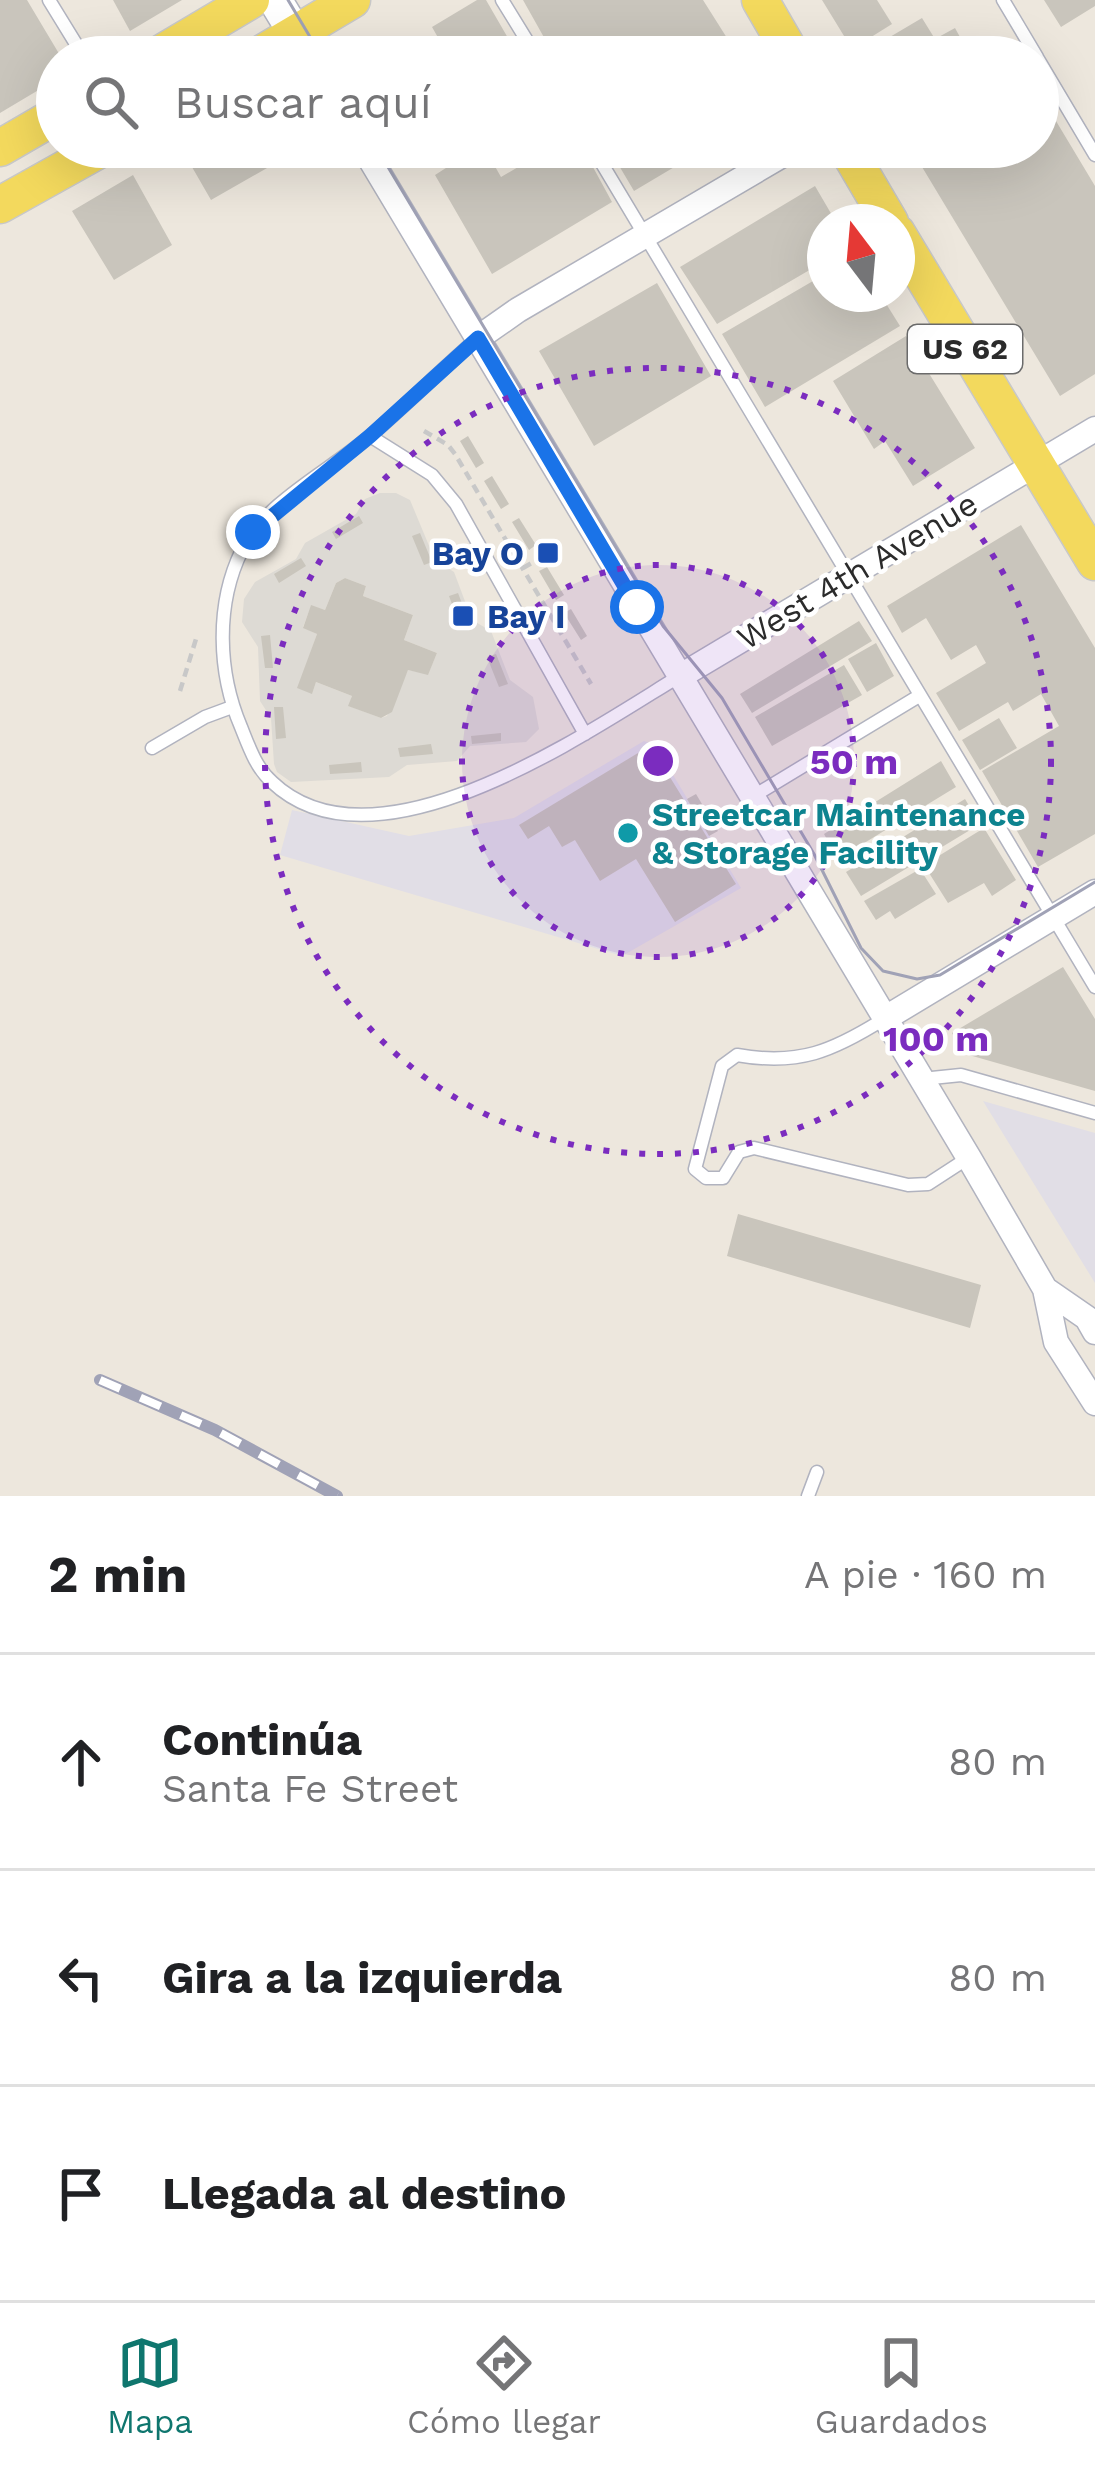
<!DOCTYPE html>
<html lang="es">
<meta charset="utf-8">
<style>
:root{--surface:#fff;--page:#f6f6f6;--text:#202124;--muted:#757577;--line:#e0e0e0;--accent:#0f766e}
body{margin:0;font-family:"Work Sans",sans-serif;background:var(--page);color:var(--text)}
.compass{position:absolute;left:807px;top:204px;width:108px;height:108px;border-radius:50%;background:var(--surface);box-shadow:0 12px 48px #0002;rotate:344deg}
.stop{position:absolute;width:36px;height:36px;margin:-27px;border:9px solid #1a73e8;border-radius:50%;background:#fff}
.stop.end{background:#1a73e8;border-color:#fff;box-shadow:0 3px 12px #0008}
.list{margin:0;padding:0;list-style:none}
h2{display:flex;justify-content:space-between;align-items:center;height:156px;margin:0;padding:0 48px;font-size:51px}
h2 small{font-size:39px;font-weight:400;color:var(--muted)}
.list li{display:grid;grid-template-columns:78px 1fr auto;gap:36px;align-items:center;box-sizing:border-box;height:216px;padding:0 48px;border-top:3px solid var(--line)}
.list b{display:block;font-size:45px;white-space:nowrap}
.list p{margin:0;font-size:39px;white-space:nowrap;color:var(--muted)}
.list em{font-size:39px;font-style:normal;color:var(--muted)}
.icon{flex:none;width:66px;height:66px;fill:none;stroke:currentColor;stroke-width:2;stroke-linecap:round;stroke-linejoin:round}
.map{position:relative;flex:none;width:1095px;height:1496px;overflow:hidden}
.search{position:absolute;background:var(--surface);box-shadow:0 12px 48px #0002;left:36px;right:36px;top:36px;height:132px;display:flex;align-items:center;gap:30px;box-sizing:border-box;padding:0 42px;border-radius:66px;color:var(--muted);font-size:45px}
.sheet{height:804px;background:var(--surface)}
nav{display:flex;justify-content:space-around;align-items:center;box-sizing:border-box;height:168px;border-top:3px solid var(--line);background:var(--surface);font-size:33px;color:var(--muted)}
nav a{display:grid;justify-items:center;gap:6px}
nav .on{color:var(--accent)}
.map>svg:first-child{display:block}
.industrial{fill:#e1dee6}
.plaza{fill:#dddad4;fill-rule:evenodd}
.building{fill:#c9c5bc}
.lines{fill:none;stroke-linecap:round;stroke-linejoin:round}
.lane-casing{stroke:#b1b3bf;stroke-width:15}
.street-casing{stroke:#b1b3bf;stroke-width:27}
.secondary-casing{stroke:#b1b3bf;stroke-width:36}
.primary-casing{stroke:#c8c8c8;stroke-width:39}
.path{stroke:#c8c8c8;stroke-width:4.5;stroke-dasharray:9 6;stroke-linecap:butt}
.lane{stroke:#fff;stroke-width:12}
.street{stroke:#fff;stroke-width:24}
.secondary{stroke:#fff;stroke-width:33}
.primary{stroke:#f3d95d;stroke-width:36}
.tram{stroke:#a0a2b6;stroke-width:3}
.rail-casing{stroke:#a0a2b6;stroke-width:12}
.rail{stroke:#fff;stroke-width:8;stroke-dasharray:22;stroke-linecap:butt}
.route{stroke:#1a73e8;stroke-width:15}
.ring{fill:none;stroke:#7b2cbf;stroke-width:6;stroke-dasharray:6 12}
.transit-dot{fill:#1a4fb4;stroke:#fff;stroke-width:4.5}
.culture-dot{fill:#0f9aa8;stroke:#fff;stroke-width:4.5}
.labels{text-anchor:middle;stroke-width:9;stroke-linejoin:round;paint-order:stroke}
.shield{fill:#fff;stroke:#6b6b6b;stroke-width:3}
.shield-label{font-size:30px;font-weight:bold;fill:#2b2b2b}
.transit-label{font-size:33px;font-weight:bold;fill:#164399;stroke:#fff;text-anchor:end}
.street-label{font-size:33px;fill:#2b2b2b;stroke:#fff}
.culture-label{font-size:33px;font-weight:bold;fill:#0d838f;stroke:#fff;text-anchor:start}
.centre{fill:#7b2cbf;stroke:#fff;stroke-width:6}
.ring-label{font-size:36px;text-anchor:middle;font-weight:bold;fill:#7b2cbf;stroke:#fff;stroke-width:9;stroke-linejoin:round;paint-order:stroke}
</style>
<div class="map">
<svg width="1095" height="1496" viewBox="0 0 1095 1496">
<rect width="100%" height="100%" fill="#ede7dd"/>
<path class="industrial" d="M644 741 655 745 741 888 622 956 280 855 292 810 409 836 514 818Z
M983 1101 1095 1133V1283Z"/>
<path class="plaza" d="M380 493H396L410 500 435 560 454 572 472 620 491 631 510 680 533 697 539 729 526 742 470 746 457 761 407 765 389 777 291 782 277 772 274 764 271 718 260 701 258 647 242 622 244 599 255 582 296 559 305 543 356 514 365 499ZM345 578 366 586 363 596 413 615 404 640 437 653 428 674 408 670 387 716 381 718 349 706 352 696 316 682 312 693 298 688 317 634 303 627 311 606 325 610 336 583Z"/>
<path class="building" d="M0 0H27L61 57H57V79L0 113Z
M113 0H182L130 31Z
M477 0H486L519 57H449L432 27Z
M523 0H703L739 57H579L575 50 555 57Z
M822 0H877L892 24 852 49Z
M1044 0H1095V6L1061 27Z
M922 18 935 39 955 28 971 57H856Z
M1038 91 1095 186V374L1060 396 910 147H1038Z
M227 147H273L281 160 211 200 192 167Z
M457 147H484L501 177 552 147H582L612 202 492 274 435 175 463 157Z
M608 147H708L634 191Z
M133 175 172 245 114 280 72 211Z
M815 186 836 222H825V261L717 324 680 267Z
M825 274V294H880L900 326 765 407 722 334Z
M657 283 711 376 594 446 539 351Z
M906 336 975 448 913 486 885 441 874 449 833 381Z
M468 436 484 463 476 468 460 441Z
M492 476 509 504 501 509 484 481Z
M359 516 363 523 336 539 332 532Z
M519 518 536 545 529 550 512 522Z
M1021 525 1095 648V834L1038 867 982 771 1059 726 1041 694 1013 711 1008 702 959 731 936 693 986 663 976 645 951 660 926 618 902 633 887 606Z
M420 533 432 562 424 565 412 536Z
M301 558 306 566 279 583 274 574Z
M547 567 564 595 556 600 539 571Z
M345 578 366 586 363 596 413 615 404 640 437 653 428 675 408 670 392 712 381 718 348 706 352 696 316 682 312 694 297 688 317 634 303 628 311 605 325 610 336 583Z
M458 593 469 622 460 626 449 596Z
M571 609 587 636 581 640 564 613Z
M859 621 872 641 752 713 740 694Z
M270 635 273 668H265L261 636Z
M876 643 894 676 867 692 848 659Z
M496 654 508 684 499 687 487 657Z
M844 665 862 695 772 746 755 717Z
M274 707H283L286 738 276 739Z
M999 718 1017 748 980 770 962 740Z
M501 733V741L472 744 471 736Z
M431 744 433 754 400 757 398 748Z
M638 753 643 760 655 753 736 884 675 922 636 859 600 881 575 840 562 847 549 826 528 839 519 825Z
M941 761 956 787 838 859 824 834Z
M361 762 362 772 330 774 329 765Z
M696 794 718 831 709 836 687 799Z
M965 799 980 824 861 896 846 872Z
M984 828 1016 880 992 896 984 883 948 903 924 865Z
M920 869 936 894 895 919 890 911 876 920 864 901Z
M1063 967 1095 1019V1091L962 1053 952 1033Z
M738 1214 981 1285 970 1328 727 1256Z"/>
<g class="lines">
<defs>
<path id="lane" d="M49 0 84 57
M502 0 537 57
M1003 0 1037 57
M1038 59 1095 155
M592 147 1095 987
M478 338C441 370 407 404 370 436 330 471 266 501 242 550 215 605 218 673 241 727 249 747 256 768 272 782 375 880 586 733 678 677
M370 436 432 475 456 504 585 734
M152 748 205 717 232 707
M752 797 919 696
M884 1019C833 1051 799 1066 737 1055L722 1066 695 1169 706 1178H723L739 1152 754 1148 908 1185 928 1184 968 1158
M922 1079 961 1075 1095 1113
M808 1496 817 1472"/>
<path id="street" d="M363 147 969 1158 1045 1289 1056 1342 1095 1403
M478 338 518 310 796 147
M679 677 1095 429
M884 1019 1095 892
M1045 1289 1087 1318 1095 1332"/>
<path id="secondary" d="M275 0 295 33"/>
<path id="primary" d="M760 0 793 57
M155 57 251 0
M256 57 352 0
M846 147 890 222
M0 148 57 115
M0 205 104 147
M897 233 1095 562"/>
</defs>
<use href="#lane" class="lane-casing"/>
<use href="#street" class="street-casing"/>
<use href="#secondary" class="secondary-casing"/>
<use href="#primary" class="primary-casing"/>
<path class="path" d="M424 431 448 445 455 454 591 684
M523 568 547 554
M180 691 196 639"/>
<use href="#lane" class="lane"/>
<use href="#street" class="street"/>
<use href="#secondary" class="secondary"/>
<use href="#primary" class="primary"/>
<path class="tram" d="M288 0 322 57
M376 147 663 626 722 698 814 854 861 948 883 971 917 979 940 975 1095 882"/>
<defs>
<path id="rail" d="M100 1380 215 1430 337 1496"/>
</defs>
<use href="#rail" class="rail-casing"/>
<use href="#rail" class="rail"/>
</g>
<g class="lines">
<path class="route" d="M253 532 370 436 478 338 637 607"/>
</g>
<circle cx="658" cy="761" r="196" fill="#7b2cbf" fill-opacity=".12"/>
<g class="ring">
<circle cx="658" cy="761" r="196"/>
<circle cx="658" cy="761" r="393"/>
</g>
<g class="transit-dot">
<rect x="536" y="541" width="24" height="24" rx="6"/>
<rect x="451" y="604" width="24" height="24" rx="6"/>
</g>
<circle class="culture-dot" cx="628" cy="833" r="12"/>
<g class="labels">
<rect class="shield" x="908" y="325" width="114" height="48" rx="9"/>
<g class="shield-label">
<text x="965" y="359">US 62</text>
</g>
<g class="transit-label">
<text x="524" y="565">Bay O</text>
<text x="487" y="628" text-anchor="start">Bay I</text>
</g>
<g class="street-label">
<text transform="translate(857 570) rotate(-31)" y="12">West 4th Avenue</text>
</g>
<g class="culture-label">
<text x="652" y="826">Streetcar Maintenance<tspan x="652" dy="38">&amp; Storage Facility</tspan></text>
</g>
</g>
<circle cx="658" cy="761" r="18" class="centre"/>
<g class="ring-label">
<text x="854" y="774">50 m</text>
<text x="936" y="1051">100 m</text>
</g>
</svg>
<svg class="compass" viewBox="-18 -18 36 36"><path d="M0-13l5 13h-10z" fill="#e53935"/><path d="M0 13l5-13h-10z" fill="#757577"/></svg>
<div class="stop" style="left:637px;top:607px"></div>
<div class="stop end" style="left:253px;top:532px"></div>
<div class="search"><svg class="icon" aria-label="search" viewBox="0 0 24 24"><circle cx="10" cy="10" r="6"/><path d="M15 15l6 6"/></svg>Buscar aquí</div>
</div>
<section class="sheet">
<h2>2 min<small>A pie · 160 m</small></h2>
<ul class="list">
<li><svg class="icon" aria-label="ahead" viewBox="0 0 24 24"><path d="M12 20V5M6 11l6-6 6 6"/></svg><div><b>Continúa</b><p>Santa Fe Street</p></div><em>80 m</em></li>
<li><svg class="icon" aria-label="left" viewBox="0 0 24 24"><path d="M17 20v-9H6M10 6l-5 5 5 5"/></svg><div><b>Gira a la izquierda</b></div><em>80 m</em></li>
<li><svg class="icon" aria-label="arrive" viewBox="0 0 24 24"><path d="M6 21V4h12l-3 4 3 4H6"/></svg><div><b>Llegada al destino</b></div></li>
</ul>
</section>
<nav>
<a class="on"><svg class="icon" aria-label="map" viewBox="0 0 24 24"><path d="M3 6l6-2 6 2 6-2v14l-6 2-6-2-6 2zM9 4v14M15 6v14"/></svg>Mapa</a>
<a><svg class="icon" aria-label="directions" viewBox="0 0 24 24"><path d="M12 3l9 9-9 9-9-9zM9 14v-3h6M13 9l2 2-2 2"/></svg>Cómo llegar</a>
<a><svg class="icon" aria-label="saved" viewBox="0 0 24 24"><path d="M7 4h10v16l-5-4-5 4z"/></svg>Guardados</a>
</nav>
